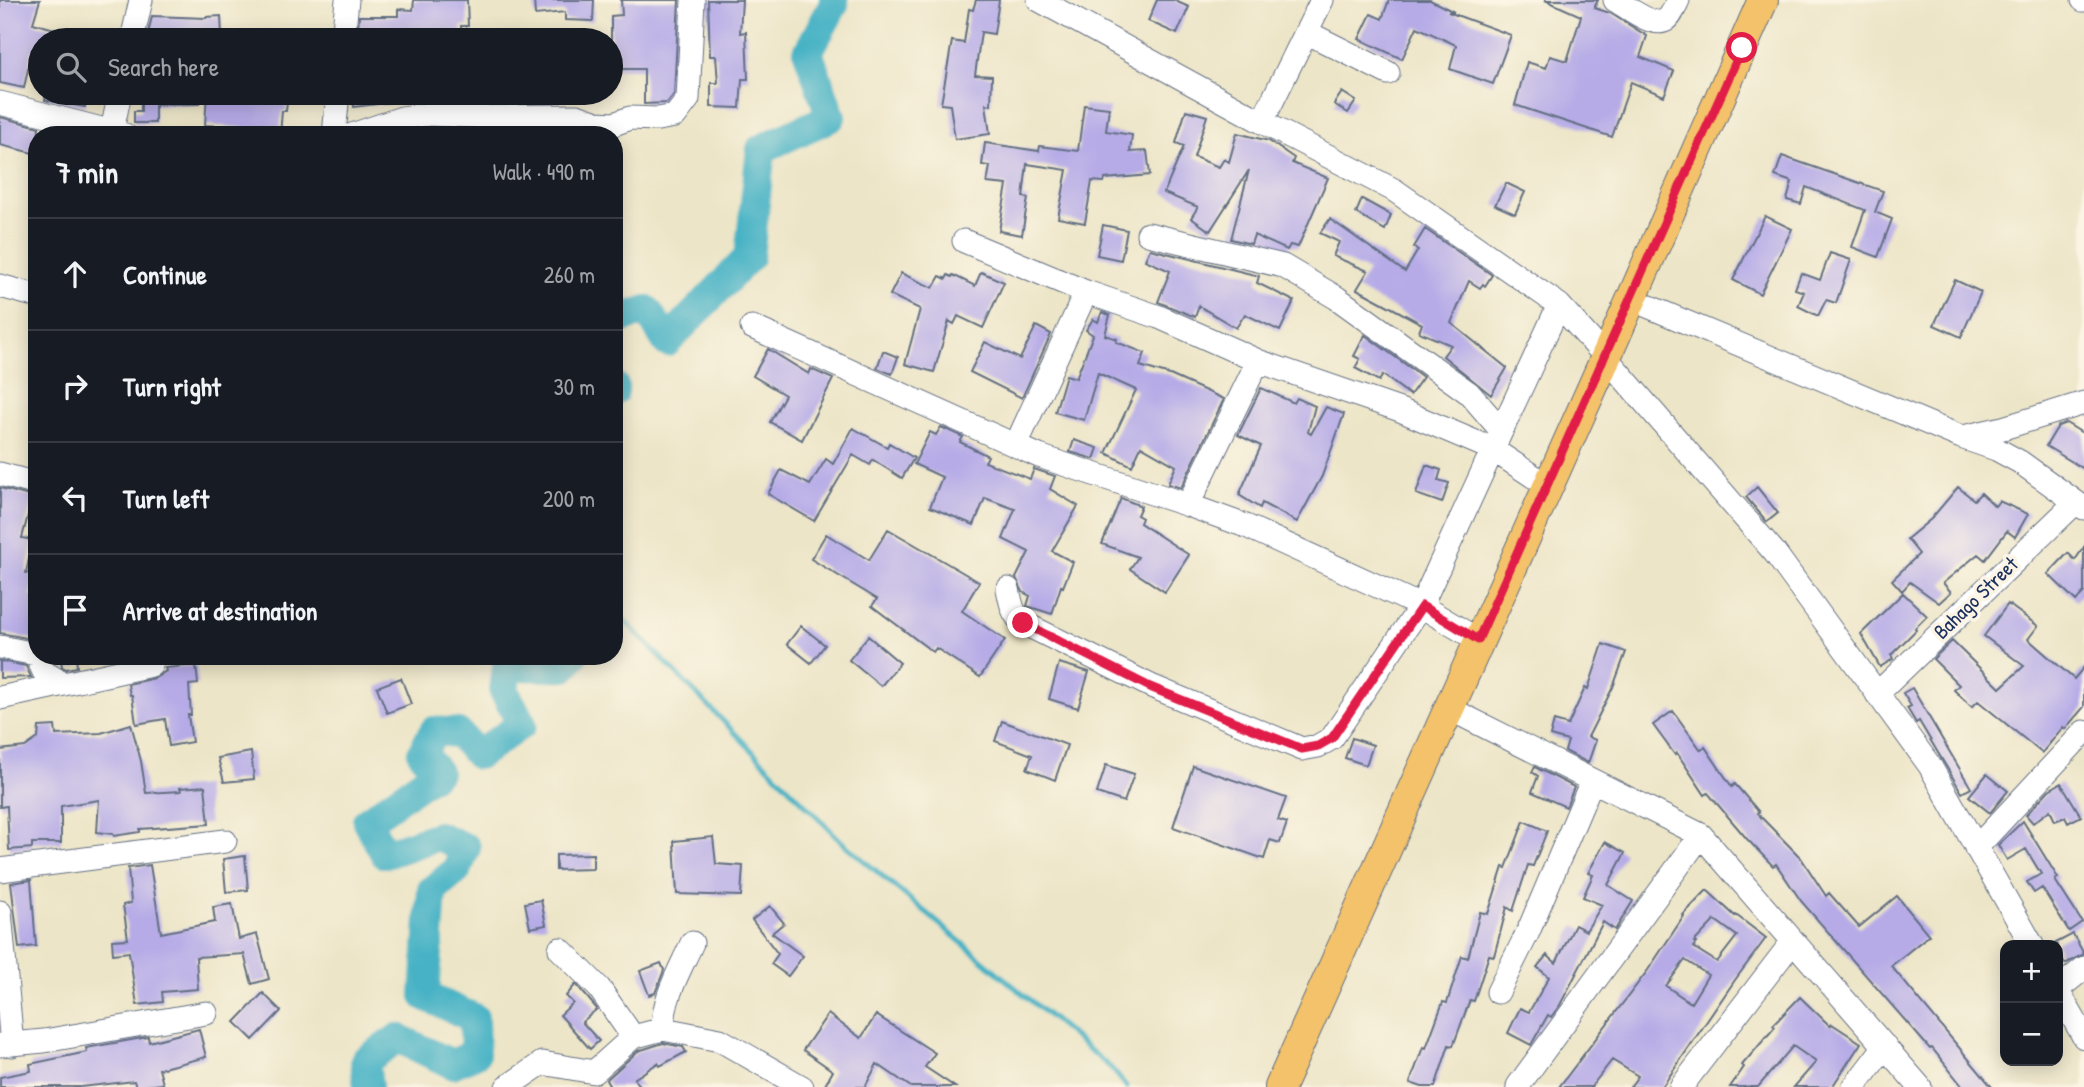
<!DOCTYPE html>
<meta charset="utf-8">
<style>
:root{--surface:#171b24;--page:#20242c;--text:#f1f3f6;--muted:#9ea1a6;--line:#363941}
body{margin:0;font-family:"Patrick Hand",sans-serif;background:var(--page);color:var(--text)}
.controls{position:absolute;right:21px;bottom:21px;display:grid;overflow:hidden;border-radius:14px;box-shadow:0 4px 18px #0003}
.controls button{width:63px;height:63px;display:grid;place-items:center;padding:0;border:0;border-bottom:2px solid var(--line);background:var(--surface);color:var(--text);font:35px sans-serif}
.stop{position:absolute;width:21px;height:21px;margin:-16px;border:5px solid #e11d48;border-radius:50%;background:#fff}
.stop.end{background:#e11d48;border-color:#fff;box-shadow:0 2px 7px #0008}
.list{margin:0;padding:0;list-style:none}
h2{display:flex;justify-content:space-between;align-items:center;height:91px;margin:0;padding:0 28px;font-size:30px}
h2 small{font-size:23px;font-weight:400;color:var(--muted)}
.list li{display:grid;grid-template-columns:46px 1fr auto;gap:21px;align-items:center;box-sizing:border-box;height:112px;padding:0 28px;border-top:2px solid var(--line)}
.list b{display:block;font-size:26px;white-space:nowrap}
.list em{font-size:23px;font-style:normal;color:var(--muted)}
.icon{flex:none;width:38px;height:38px;fill:none;stroke:currentColor;stroke-width:2;stroke-linecap:round;stroke-linejoin:round}
.map{position:relative;flex:none;width:2084px;height:1087px;overflow:hidden}
.search{position:absolute;background:var(--surface);box-shadow:0 4px 18px #0003;left:28px;top:28px;width:595px;height:77px;display:flex;align-items:center;gap:18px;box-sizing:border-box;padding:0 24px;border-radius:38px;color:var(--muted);font-size:26px}
.panel{position:absolute;background:var(--surface);box-shadow:0 4px 18px #0003;left:28px;top:126px;width:595px;height:539px;border-radius:28px}
.map>svg:first-child{display:block}
.lines{fill:none;stroke-linecap:round;stroke-linejoin:round}
.stream{stroke:#47b2c5;stroke-width:5}
.river{stroke:#47b2c5;stroke-width:30}
.building{fill:#b6abe7;fill-rule:evenodd}
.minor-casing{stroke:#646f83;stroke-width:25}
.major-casing{stroke:#646f83;stroke-width:32}
.minor{stroke:#fff;stroke-width:23}
.major{stroke:#f3c26a;stroke-width:30}
.route{stroke:#e11d48;stroke-width:9}
.labels{text-anchor:middle;stroke-width:7;stroke-linejoin:round;paint-order:stroke}
.street-label{font-size:21px;fill:#1b2f5e;stroke:#fcf5e5}
</style>
<div class="map">
<svg width="2084" height="1087" viewBox="0 0 2084 1087">
<rect width="100%" height="100%" fill="#fcf5e5"/>
<filter id="ink" filterUnits="userSpaceOnUse"><feTurbulence type="fractalNoise" baseFrequency=".0143" numOctaves="2"/><feDisplacementMap in="SourceGraphic" scale="14" xChannelSelector="R" yChannelSelector="G"/><feConvolveMatrix kernelMatrix="1 2 1 2 8 2 1 2 1" color-interpolation-filters="sRGB"/></filter>
<filter id="wash" filterUnits="userSpaceOnUse"><feTurbulence type="fractalNoise" baseFrequency=".00686" numOctaves="4" result="noise"/><feDisplacementMap in="SourceGraphic" scale="28" xChannelSelector="R" yChannelSelector="G"/><feGaussianBlur stdDeviation="1.57" result="paint"/><feColorMatrix in="noise" values="0 0 0 0 0 0 0 0 0 0 0 0 0 0 0 0 0 1.4 0 .05"/><feComposite in="paint" operator="in"/></filter>
<g filter="url(#wash)">
<rect width="100%" height="100%" fill="#ece5c7"/>
<g class="lines">
<path class="stream" d="M614 610 843 843 1111 1068 1127 1087"/>
<path class="river" d="M614 321 647 310 667 342 749 257 761 149 831 117 808 52 834 4V0
M614 386V391
M368 1087 365 1061 398 1038 452 1064 475 1054 474 1018 425 996 432 890 456 871 466 848 438 836 385 854 367 821 437 772 422 753 434 731 458 733 478 755 522 724 504 691 507 666 564 667 573 656"/>
</g>
<g id="blocks">
<path class="building" d="M0 0H40L33 23 80 36V40H40V52L32 50 24 88 0 83Z
M414 0H467L468 26H461L462 40H357L359 16H398V9L413 10Z
M534 0H594L593 21 565 20V12L535 15Z
M621 0H679L674 94 667 103 644 104V69H611V16L622 15Z
M708 0H742L740 33 746 32 748 79H742L740 108 711 107V83H718L716 56H710Z
M976 0H999L994 34 981 32 975 75 992 76 991 105 986 104 990 134 955 139 950 105 941 104 952 41 964 43 969 9 973 10Z
M1157 0H1173L1189 7 1177 34 1148 21Z
M1389 0H1430L1454 12H1448L1511 35 1493 84 1450 69 1456 45 1417 27 1402 59 1359 39 1371 14 1382 19Z
M1545 0H1598L1594 8 1610 13 1647 36 1640 57 1674 71 1664 96 1631 82 1612 137 1515 105 1527 62 1546 68 1550 56 1567 61 1581 16Z
M152 16 206 18V17L221 16 222 35 205 36 204 40H165V34H148Z
M1342 92 1356 101 1348 113 1334 104Z
M46 93H87L85 107 45 100Z
M141 93H199V104L155 105V123H134V111H141Z
M207 93H288L286 111H282L280 135 248 131V128L205 125Z
M352 93H400L401 101 354 107Z
M1084 105 1109 108 1106 131 1132 135 1130 152 1147 151 1150 175 1105 179 1104 182 1092 181 1085 223 1058 218 1067 170 1027 164 1023 197 1028 198 1022 235 999 231 1007 185 987 183 990 166 982 165 985 143 1039 151 1040 146 1078 151Z
M1186 110 1207 116 1194 157 1219 167 1224 159 1229 162 1237 133 1269 141 1294 158 1292 163 1328 178 1298 247 1290 245 1287 250 1254 235 1251 244 1231 239 1249 170 1210 231 1191 218 1198 207 1164 193 1184 146 1176 143Z
M0 117 39 127 37 154 0 145Z
M1782 156 1883 191 1875 212 1892 219 1878 257 1852 247 1865 210 1806 187 1801 204 1787 200 1792 182 1775 176Z
M1506 183 1525 192 1515 214 1495 205Z
M1362 199 1391 215 1385 230 1356 213Z
M1765 216 1792 229 1760 294 1733 280Z
M1330 219 1405 272 1418 250 1414 247 1425 229 1492 275 1485 286 1483 284 1480 288 1469 281 1451 323 1507 368 1491 395 1443 356 1451 345 1419 332 1422 324 1357 289 1368 271 1333 256 1339 242 1320 233Z
M1103 225 1127 230 1121 260 1097 255Z
M1150 249 1259 276 1257 283 1294 301 1280 331 1245 314 1236 328 1199 306 1195 317 1158 302 1170 271 1145 260Z
M1830 253 1851 260 1836 303 1826 300 1818 316 1798 306 1804 292 1795 289 1801 273 1820 280Z
M981 272 1004 282 983 328 958 316 954 324 949 321 934 372 905 364 920 309 890 295 901 273 933 288 940 276 946 279 948 275 952 277 953 275 975 286Z
M1955 280 1981 292 1961 337 1934 325Z
M1102 312 1110 315 1105 335 1117 339 1116 342 1145 353 1140 366 1170 375 1224 399 1181 488 1168 484 1176 466 1141 446 1132 466 1106 453 1136 390 1098 373 1084 420 1055 412 1066 375 1076 378 1093 335 1086 330 1093 319 1098 322Z
M1036 326 1051 334 1022 398 970 372 985 342 1020 359Z
M1365 335 1423 377 1410 395 1383 375 1379 381 1355 368 1360 359 1354 356Z
M768 349 809 374 811 369 833 379 802 440 770 422 785 395 753 376Z
M883 351 898 357 892 374 877 368Z
M1261 388 1294 403 1297 398 1315 406 1308 432 1311 434 1326 407 1344 414 1322 476 1297 522 1262 503 1260 508 1239 495 1261 446 1238 435Z
M2066 423 2084 434V469L2046 446 2058 426Z
M941 427 963 437 960 442 988 456 985 462 1030 479 1034 469 1055 476 1050 489 1078 506 1052 551 1073 562 1063 587 1061 586 1052 614 1027 606 1030 596 1023 592 1016 578 1029 552 1003 539 1015 509 985 498 974 525 930 507 942 477 914 464 930 432 936 435Z
M853 428 887 447 889 443 914 458 902 478 873 460 870 465 853 455 814 521 768 494 781 470 810 485 826 459 833 464Z
M1074 440 1098 448 1094 459 1070 452Z
M1426 465 1441 470 1438 480 1449 483 1442 503 1416 494Z
M1757 487 1778 513 1767 522 1746 497Z
M1958 487 1974 500 1981 493 1995 506 1999 501 2028 514 2015 537 2007 531 1985 560 1978 554 1943 583 1951 592 1939 603 1910 582 1902 591 1892 580 1919 554 1907 539 1931 519Z
M0 488 33 497 22 538 33 540 26 573 35 574 31 596 37 597V640L0 633Z
M1121 498 1141 506 1137 515 1142 518 1140 523 1189 555 1165 592 1130 569 1138 557 1102 544Z
M888 529 979 582 962 611 1005 640 980 677 936 648 933 652 872 606 877 599 811 559 826 534 869 560Z
M2084 547V592L2076 601 2048 574 2068 553 2075 560Z
M1903 593 1927 616 1915 628 1916 630 1891 655 1893 659 1880 667 1861 634Z
M2008 604 2038 626 2028 639 2074 679 2084 667V707L2065 729 2063 727 2042 753 1978 701 1972 707 1954 690 1959 685 1933 659 1952 641 2000 688 2024 666 1984 636Z
M801 626 825 645 811 663 787 644Z
M868 636 900 663 881 686 849 660Z
M1603 644 1626 652 1613 687 1588 737 1596 740 1588 763 1565 751 1568 741 1550 736 1554 721 1568 725 1585 688 1588 689Z
M76 657 77 667 66 669 62 667 61 659Z
M0 661 26 666 31 677 0 678Z
M1059 663 1089 672 1078 708 1049 699Z
M196 665 198 684 189 685 191 715H188L192 742 169 746 165 719 136 724 132 695H130L128 684 155 678 166 671 165 668Z
M401 678 411 704 387 713 377 687Z
M1912 688 1971 788 1962 793 1919 721 1916 723 1907 708 1911 706 1903 693Z
M1673 711 1701 750 1705 747 1732 787 1735 784 1759 812 1757 813 1801 858 1826 896 1829 893 1859 927 1897 896 1929 935 1891 966 1992 1087H1963L1932 1048 1930 1049 1801 901 1776 864 1773 866 1747 839 1708 793 1705 795 1677 753 1675 755 1653 725Z
M1002 721 1067 745 1055 780 1027 769 1032 755 995 741Z
M131 724 141 761 146 793 181 791 180 788 205 786 209 824 140 829V832L114 836 113 834 97 832 99 800 61 806V843H32V848L9 850 7 806 0 807V750L25 747 38 738 39 727 55 726 56 735 101 733Z
M1352 738 1373 745 1366 765 1345 758Z
M251 752 254 779 224 782 218 758Z
M1106 765 1134 774 1124 802 1097 793Z
M1193 766 1286 798 1278 820 1287 823 1280 843 1270 840 1264 859 1173 827Z
M1535 767 1574 787 1566 807 1532 792 1538 776 1532 772Z
M1987 774 2008 791 1990 813 1969 796Z
M2061 783 2081 816 2068 823 2065 817 2055 821 2050 810 2033 823 2026 815 2049 790Z
M1524 821 1547 831 1533 866 1528 865 1513 911 1507 907 1494 956 1489 955 1474 1001 1470 1000 1453 1046 1449 1045 1435 1087H1422L1410 1083 1423 1047 1426 1048 1443 1002 1447 1003 1462 956 1468 958 1480 912 1488 914 1503 867 1506 868Z
M2023 821 2058 878 2055 880 2082 922 2069 931 2042 888 2034 893 2027 882 2041 874 2026 849 2007 860 1998 845Z
M713 837 716 864 743 866 741 896 677 894 674 841Z
M1605 842 1625 853 1608 885 1633 901 1615 930 1603 922 1560 1005 1551 1017 1548 1015 1531 1045 1508 1033 1520 1008 1529 1012 1549 977 1537 967 1547 955 1556 963 1575 925 1586 931 1602 905 1583 897 1593 875 1588 873Z
M593 854V869L556 870V855Z
M245 856 248 890 226 892 223 859Z
M150 865 161 933 215 922 213 907 232 904 239 939 257 934 269 979 252 984 244 954 196 957 198 989 162 992 163 1002 137 1005 129 952 113 954 112 940 128 939 123 905 131 903 128 868Z
M31 880 36 946 19 948 11 883Z
M1707 890 1735 916 1736 915 1766 938 1735 980 1662 1087H1630L1638 1076 1612 1060 1591 1087H1559L1648 970 1684 916 1683 915ZM1715 920 1737 936 1717 962 1693 947 1696 943 1694 942ZM1685 960 1708 975 1691 1003 1666 986Z
M541 900 546 925 530 928 525 903Z
M770 906 784 923 772 933 803 956 788 976 771 964 778 954 752 920Z
M2073 934 2084 954 2065 964 2058 951V945L2054 944Z
M661 963 664 970 655 993 649 995 640 971Z
M576 984 597 1009 582 1022 599 1041 590 1049 560 1015 573 1003 566 996Z
M263 993 281 1011 253 1040 235 1022Z
M1800 997 1830 1026 1832 1024 1861 1043 1832 1087H1794L1816 1062 1793 1046 1758 1087H1730L1744 1067 1742 1065 1775 1027 1773 1025Z
M828 1014 861 1038 876 1015 935 1053 925 1067 955 1087H911L877 1064 865 1087H824L833 1071 803 1050Z
M199 1029 206 1057 159 1069 163 1084 136 1087 134 1081 81 1087H0V1077L31 1071 30 1064 87 1052 86 1048 148 1037 149 1042Z
M663 1043 683 1047 686 1052 660 1066 658 1063 634 1079 642 1087H610L606 1080 638 1051Z"/>
</g>
</g>
<g filter="url(#ink)">
<use href="#blocks" fill-opacity="0" stroke="#646f83" stroke-width="2"/>
<g class="lines">
<defs>
<path id="minor" d="M1039 0 1262 122 1394 190 1559 305 1606 357
M1615 0C1627 7 1653 28 1666 20 1672 16 1675 6 1678 0
M2083 0H2084
M1306 32 1388 73
M132 40 141 0
M343 40 347 0
M0 103 125 135
M1262 122 1322 0
M111 135 120 93
M334 135 338 93
M352 135 402 118 429 114 487 117 577 116 597 123 614 124 630 118 658 119 675 116 688 99 693 0
M1148 234 1283 266 1337 298 1469 393 1501 430
M964 241 1086 292 1159 317 1258 361 1400 410 1492 449 1548 486
M0 286 37 296
M1645 305 1961 437 1996 449 2020 462 2084 508
M752 327 1039 456 1188 505 1246 526 1421 606 1478 640
M1615 368 1775 553 1930 766 2032 945
M1963 437 2003 428 2084 403
M1016 445 1086 292
M0 474 37 484
M1188 505 1258 361
M1008 589C1011 602 1012 614 1023 623L1151 686 1302 749 1318 746 1332 738 1421 606 1559 305
M0 647 36 654 44 672 64 684
M1877 694 2075 503
M0 698 151 665
M1462 715 1701 835 1920 1087
M1976 848 2084 732
M0 870 225 841
M0 912 12 1045
M560 949 599 988 633 1037 663 1029 720 1040 802 1087
M2058 989 2084 968
M2058 991 2084 1037
M1498 992 1528 932 1592 781
M663 1029C663 998 679 972 692 943
M0 1045 44 1041 206 1013
M1518 1086 1701 835
M507 1087 542 1063 594 1072 633 1037
M1681 1087 1793 941
M1854 1087 1885 1046"/>
<path id="major" d="M1280 1087 1606 357 1763 0"/>
</defs>
<use href="#minor" class="minor-casing"/>
<use href="#major" class="major-casing"/>
<use href="#minor" class="minor"/>
<use href="#major" class="major"/>
</g>
</g>
<g class="lines" filter="url(#ink)">
<path class="route" d="M1023 623 1150 687 1302 749 1318 746 1332 738 1422 606 1478 640 1742 48"/>
</g>
<g class="labels">
<g class="street-label">
<text transform="translate(1976 598) rotate(-44)" y="7">Bahago Street</text>
</g>
</g>
</svg>
<div class="controls">
<button>+</button>
<button>−</button>
</div>
<div class="stop" style="left:1742px;top:48px"></div>
<div class="stop end" style="left:1023px;top:623px"></div>
<div class="search"><svg class="icon" aria-label="search" viewBox="0 0 24 24"><circle cx="10" cy="10" r="6"/><path d="M15 15l6 6"/></svg>Search here</div>
<section class="panel">
<h2>7 min<small>Walk · 490 m</small></h2>
<ul class="list">
<li><svg class="icon" aria-label="ahead" viewBox="0 0 24 24"><path d="M12 20V5M6 11l6-6 6 6"/></svg><div><b>Continue</b></div><em>260 m</em></li>
<li><svg class="icon" aria-label="right" viewBox="0 0 24 24"><path d="M7 20v-9h11M14 6l5 5-5 5"/></svg><div><b>Turn right</b></div><em>30 m</em></li>
<li><svg class="icon" aria-label="left" viewBox="0 0 24 24"><path d="M17 20v-9H6M10 6l-5 5 5 5"/></svg><div><b>Turn left</b></div><em>200 m</em></li>
<li><svg class="icon" aria-label="arrive" viewBox="0 0 24 24"><path d="M6 21V4h12l-3 4 3 4H6"/></svg><div><b>Arrive at destination</b></div></li>
</ul>
</section>
</div>
